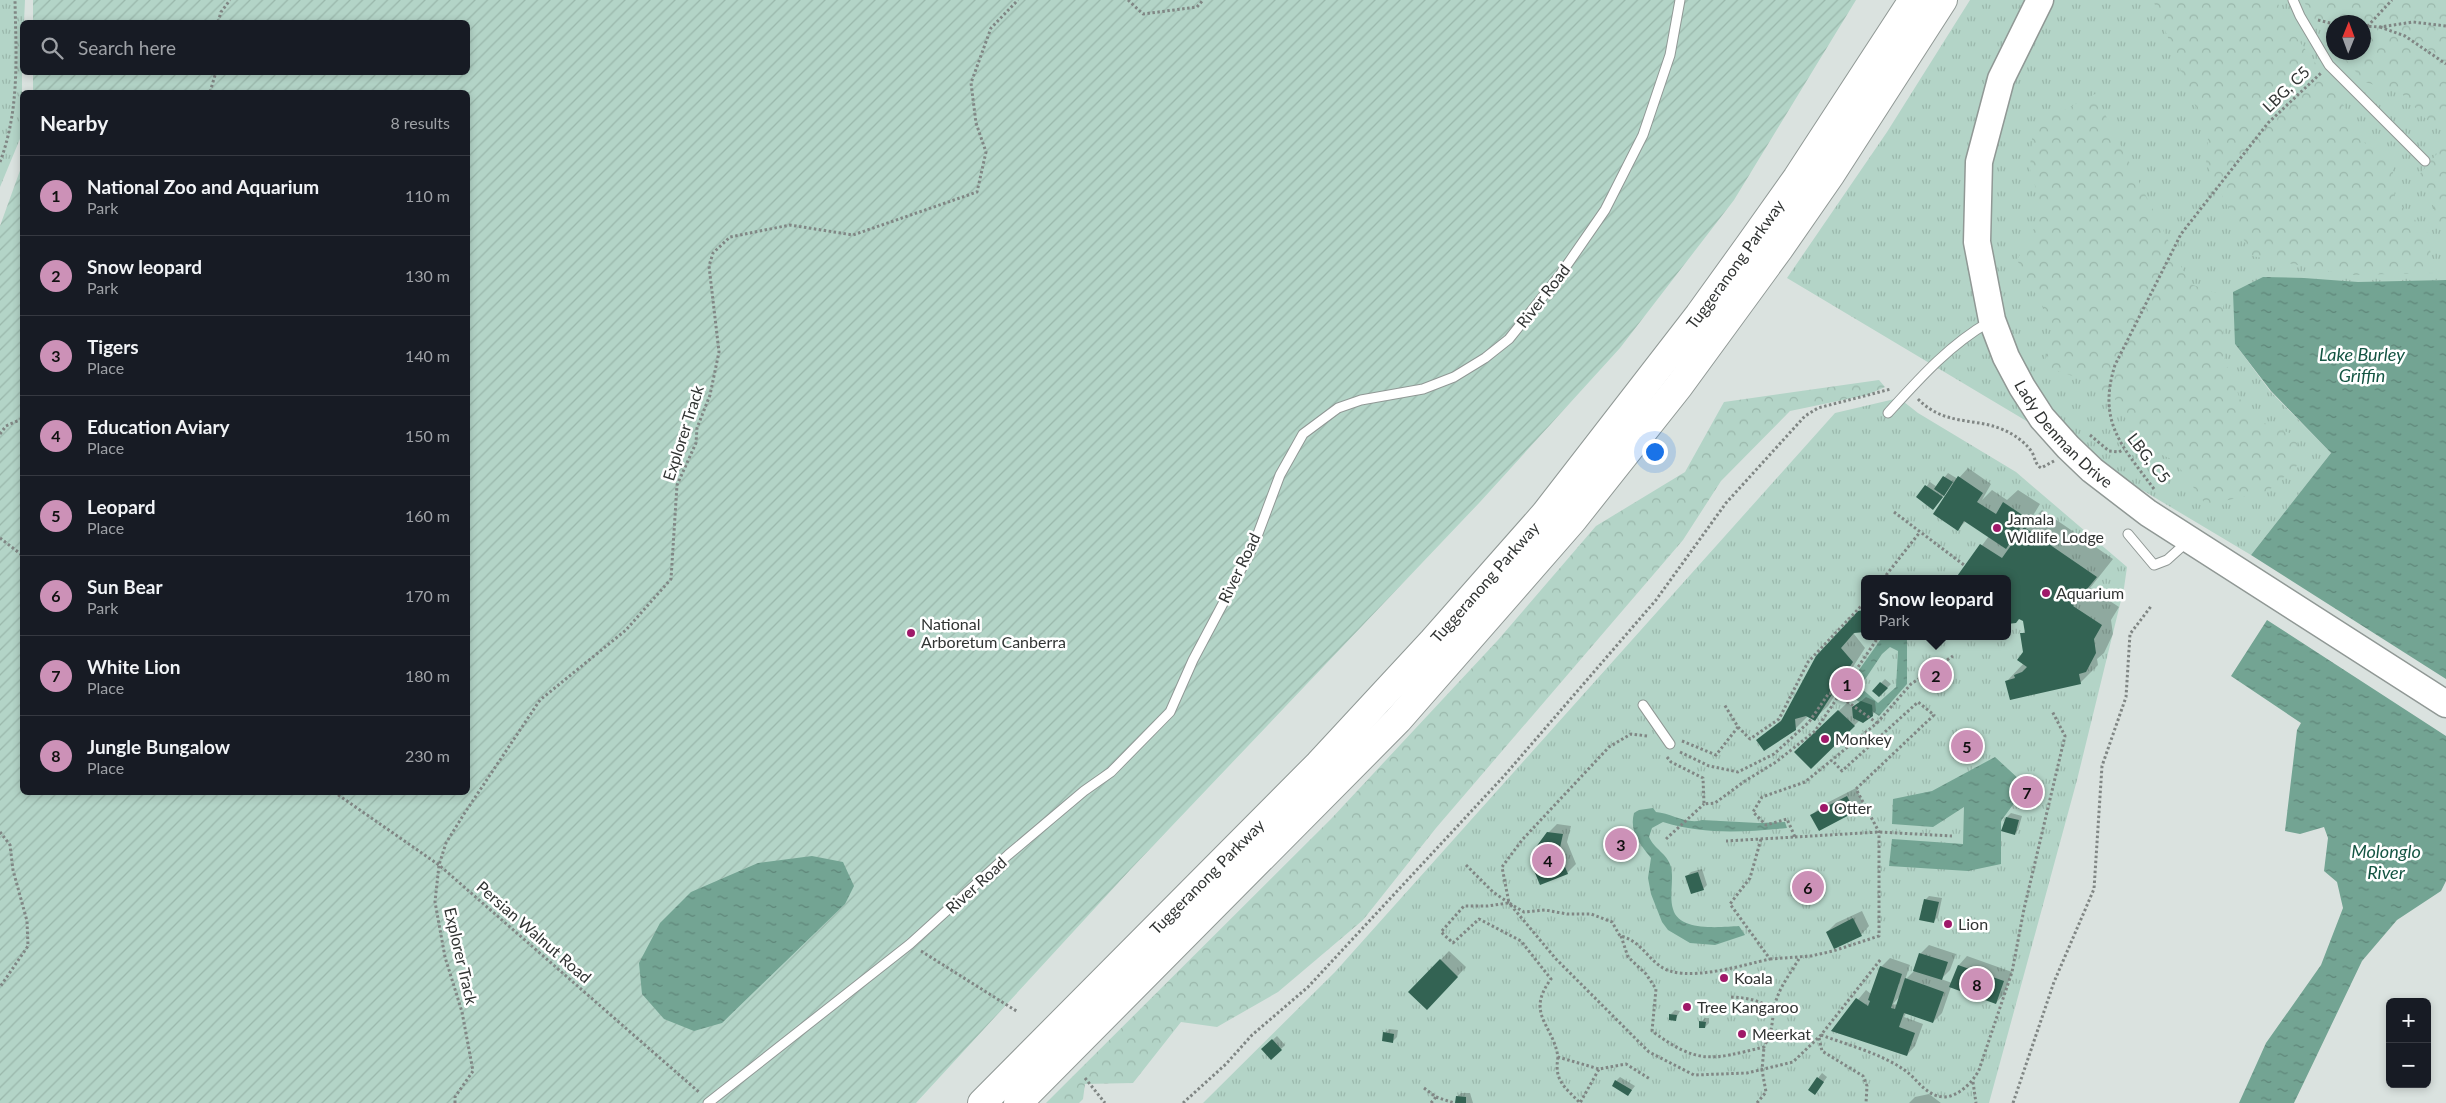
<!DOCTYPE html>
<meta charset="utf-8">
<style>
:root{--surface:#171b24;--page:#242831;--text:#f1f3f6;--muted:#9ea1a6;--line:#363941;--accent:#cc91b7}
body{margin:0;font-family:Lato,sans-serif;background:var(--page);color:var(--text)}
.controls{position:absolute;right:15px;bottom:15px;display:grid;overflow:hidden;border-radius:8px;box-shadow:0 2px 8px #0003}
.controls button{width:45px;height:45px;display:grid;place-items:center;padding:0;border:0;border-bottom:1px solid var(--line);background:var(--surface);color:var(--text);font:25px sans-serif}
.compass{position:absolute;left:2326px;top:15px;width:45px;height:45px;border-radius:50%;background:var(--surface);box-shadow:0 2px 8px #0003;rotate:1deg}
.you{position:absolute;left:1654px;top:451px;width:18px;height:18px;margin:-12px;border:4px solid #fff;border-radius:50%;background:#1a73e8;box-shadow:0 0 0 8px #1a73e833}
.badge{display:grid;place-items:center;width:32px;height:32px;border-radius:50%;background:var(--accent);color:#111;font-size:16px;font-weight:700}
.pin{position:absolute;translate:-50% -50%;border:2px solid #fff;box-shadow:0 1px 5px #0006}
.popup{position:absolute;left:1861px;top:575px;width:150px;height:65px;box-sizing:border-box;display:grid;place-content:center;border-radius:8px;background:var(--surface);filter:drop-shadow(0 1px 4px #0005);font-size:16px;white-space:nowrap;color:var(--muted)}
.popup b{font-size:19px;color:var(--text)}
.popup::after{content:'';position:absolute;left:50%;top:100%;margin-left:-10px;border:10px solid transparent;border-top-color:var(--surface)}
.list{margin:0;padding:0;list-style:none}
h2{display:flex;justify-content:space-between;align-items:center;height:65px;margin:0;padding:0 20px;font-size:21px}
h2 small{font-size:16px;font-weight:400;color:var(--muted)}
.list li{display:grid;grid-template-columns:32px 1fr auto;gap:15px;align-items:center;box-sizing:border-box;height:80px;padding:0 20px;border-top:1px solid var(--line)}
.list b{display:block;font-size:19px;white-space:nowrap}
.list p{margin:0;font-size:16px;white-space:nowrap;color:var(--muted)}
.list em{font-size:16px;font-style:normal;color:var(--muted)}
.icon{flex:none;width:28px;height:28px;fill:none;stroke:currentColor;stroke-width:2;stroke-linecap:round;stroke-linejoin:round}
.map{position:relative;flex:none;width:2446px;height:1103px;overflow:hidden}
.search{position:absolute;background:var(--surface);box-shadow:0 2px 8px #0003;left:20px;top:20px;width:450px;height:55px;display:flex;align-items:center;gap:12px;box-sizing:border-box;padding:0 18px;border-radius:8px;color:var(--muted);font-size:19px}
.panel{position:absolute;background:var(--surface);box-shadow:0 2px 8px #0003;left:20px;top:90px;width:450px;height:705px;border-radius:8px}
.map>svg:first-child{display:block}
.grass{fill:url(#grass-tufts);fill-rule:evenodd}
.forest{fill:url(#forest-crowns)}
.garden{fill:url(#garden-furrows)}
.water{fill:url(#water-ripples);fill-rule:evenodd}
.shadow{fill:#0003;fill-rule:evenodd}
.building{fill:#336353}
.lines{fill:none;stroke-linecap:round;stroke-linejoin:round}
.lane-casing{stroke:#909895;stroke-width:11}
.secondary-casing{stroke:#909895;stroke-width:29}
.highway-casing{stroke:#909895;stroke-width:30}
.path{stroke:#808684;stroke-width:3;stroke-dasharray:2.5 2.5;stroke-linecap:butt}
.lane{stroke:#fff;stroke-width:9}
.secondary{stroke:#fff;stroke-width:26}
.highway{stroke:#fff;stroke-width:28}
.poi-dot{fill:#9f1969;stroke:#fff;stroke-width:2}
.labels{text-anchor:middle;stroke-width:5;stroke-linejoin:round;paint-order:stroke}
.street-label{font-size:16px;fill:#313433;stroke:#fff}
.poi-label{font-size:16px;fill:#313433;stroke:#fff;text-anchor:start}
.water-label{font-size:18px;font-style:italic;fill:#145543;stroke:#fff}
</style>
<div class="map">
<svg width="2446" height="1103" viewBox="0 0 2446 1103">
<defs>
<pattern id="grass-tufts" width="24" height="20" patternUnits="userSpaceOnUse" patternTransform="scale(1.25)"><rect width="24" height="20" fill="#b3d4c7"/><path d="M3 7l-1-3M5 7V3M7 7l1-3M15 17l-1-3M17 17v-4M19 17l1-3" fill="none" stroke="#9ab7ab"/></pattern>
<pattern id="forest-crowns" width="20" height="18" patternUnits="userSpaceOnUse" patternTransform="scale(1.25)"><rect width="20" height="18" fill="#b3d4c7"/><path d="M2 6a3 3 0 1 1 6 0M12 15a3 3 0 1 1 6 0" fill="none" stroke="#9ab7ab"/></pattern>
<pattern id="garden-furrows" width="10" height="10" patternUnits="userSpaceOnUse" patternTransform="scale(1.25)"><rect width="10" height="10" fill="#b3d4c7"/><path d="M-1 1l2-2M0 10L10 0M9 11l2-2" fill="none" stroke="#9ab7ab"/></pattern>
<pattern id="water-ripples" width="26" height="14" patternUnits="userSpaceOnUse" patternTransform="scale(1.25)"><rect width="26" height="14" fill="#73a493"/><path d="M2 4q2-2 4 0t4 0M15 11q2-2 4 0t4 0" fill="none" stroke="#5f8679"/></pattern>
</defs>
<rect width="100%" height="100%" fill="#dae2df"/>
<path class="grass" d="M0 0H25L24 22H22V134L0 187Z
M1970 0H2446V280H2437L2235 344 2270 391 2331 453 2251 555 1787 278 1887 132ZM2334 22H2364V52H2334Z
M1899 398 1918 413 2016 472 2127 567 2124 588 2077 780 1989 1103H1203L1335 972 1835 413ZM1865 579H2007V636H1865Z"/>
<path class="forest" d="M2153 0H2276L2293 33 2331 84 2366 145 2392 161 2395 200 2427 232 2434 273 2349 275 2252 256 2206 163 2208 138Z
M2303 0H2446V122L2434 127 2401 93 2365 82 2339 53 2364 52V22H2334L2333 47 2326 39Z
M2095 94 2190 284 2223 295 2224 359 2247 416 2297 436 2299 464 2268 491 2206 505 2174 460 2133 443 2121 403 2081 379 2044 366 2054 327 2017 260 2043 212 2030 169 2033 126Z
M2446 143V236L2434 222V208L2419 175Z
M1879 380 1885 387 1867 395 1790 411 1721 481 1683 540 1436 828 1363 920 1278 992 1217 1027 1181 1022 1133 1083 1085 1084 1083 1099 1079 1103H1046L1331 819 1498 640 1596 526 1685 472 1724 402Z"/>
<path class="garden" d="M33 0H1856L1734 200 1620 348 1480 502 1130 870 916 1103H0V226L22 165V792H468V92H33V73L468 72V22H33Z"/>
<path class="water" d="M2263 277 2304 278 2358 282 2446 280V679L2251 555 2331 453 2271 391 2235 344 2233 292Z
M2267 620 2446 736V881L2441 891 2397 920 2362 961 2294 1103H2239L2266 1043 2321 965 2343 908 2337 882 2324 871 2328 838 2324 827 2300 834 2285 831 2297 730 2301 723 2231 676Z
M1888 636H1907V684L1879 716 1844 691 1881 639ZM1890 647 1898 651 1896 687 1878 703 1860 687 1882 654Z
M1995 757 2021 781 2015 802 2001 821V864L1968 871 1889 866 1892 839 1963 844 1964 807 1933 827 1892 824 1893 799 1932 791Z
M1653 808 1656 812C1671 813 1687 825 1702 820L1758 823 1785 822 1787 828C1745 832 1704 835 1663 822L1652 828 1649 837C1655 850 1667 853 1671 867 1674 880 1669 896 1673 909 1679 932 1721 927 1739 926L1745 935 1715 945 1690 943 1668 930 1662 922 1651 894 1648 878 1651 858C1640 844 1629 832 1634 813L1639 810Z
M812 856 843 862 854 886 845 904 722 1023 694 1031 664 1019 642 994 639 963 660 923 691 892 758 863Z"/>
<path class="shadow" d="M1968 468 1991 484 1982 500 1992 490 2007 500 2018 490 2040 504 2026 527 2042 510 2113 559 2090 588 2119 607 2111 620 2113 634 2104 653 2097 659 2098 665 2080 683 2007 681 2024 663 2022 634 2026 630 2024 621 2007 579H1957L1989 536 1966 521 1958 529 1951 487 1937 504 1918 497 1930 482 1937 487 1948 473 1958 479Z
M1865 606V631H1856L1854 634 1865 648 1828 706 1814 719 1808 716 1795 729 1758 740 1786 716Z
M1885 679 1891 684 1879 696 1874 690Z
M1866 697 1875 701 1876 711 1872 715 1860 720 1811 767 1796 752 1848 702 1853 708Z
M1856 788 1863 803 1855 811 1819 830 1812 815 1821 806Z
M2011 813 2022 816 2018 830 2014 834 2007 817Z
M1557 824 1571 826 1567 842 1576 864 1567 873 1548 833Z
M1702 869 1707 885 1703 889 1687 876 1691 872Z
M1929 896 1942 898 1938 917 1934 921 1925 900Z
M1862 911 1869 926 1861 935 1827 932 1836 923Z
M1929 945 1956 954 1950 970 1941 979 1952 983 1959 965 1967 956 2012 972 2004 994 1996 1003 1951 987 1942 1013 1933 1022 1906 1013 1904 1017 1923 1024 1915 1046 1907 1055 1833 1030 1866 990 1871 994 1881 967 1890 958 1910 965 1905 980 1915 970 1920 954ZM1900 996 1897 1005 1893 1004Z
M1449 951 1466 967 1436 999 1410 992Z
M1675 1010 1680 1011 1675 1020 1671 1014Z
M1705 1018H1709V1023L1705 1027 1701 1022Z
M1389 1029 1398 1030 1397 1037 1393 1041 1385 1033Z
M1277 1036 1285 1045 1281 1049H1263Z
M1822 1073 1827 1077 1815 1094 1809 1090Z
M1620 1077 1635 1086 1628 1095 1616 1081Z
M1461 1093H1470L1473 1103H1456L1457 1097Z
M1929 1094 1941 1103H1909L1915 1097Z"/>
<path class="building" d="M1943 476 1953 482 1944 496 1934 489Z
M1958 476 1983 493 1977 502 1996 514 2003 502 2027 518 2006 549 1964 521 1958 531 1933 514Z
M1925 485 1943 497 1933 510 1916 497Z
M2024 527 2097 577 2073 606 2102 625 2094 639 2096 653 2086 672 2079 674 2081 684 2010 700 2005 681 2015 678 2014 675 2022 672 2027 667 2017 660 2023 652 2020 633H2025L2023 621 2019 619 2016 623 2007 624V579H1955L1980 544 2002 558Z
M1864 610 1865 632 1854 633 1841 648 1853 662 1815 721 1806 716 1795 719 1796 730 1764 751 1756 740 1781 721 1816 656 1858 611Z
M1880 682 1888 688 1879 697 1872 691Z
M1861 701 1872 705 1873 716 1863 723 1853 718 1852 707Z
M1838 710 1855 726 1811 769 1794 752Z
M1847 796 1855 812 1819 831 1810 815Z
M2006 817 2019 820 2015 835 2001 831Z
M1547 832 1563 834 1559 852 1568 874 1540 885 1533 868V851Z
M1698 872 1704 890 1691 894 1685 876Z
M1924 899 1939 902 1934 923 1919 920Z
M1853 918 1862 936 1834 949 1826 932Z
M1919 953 1948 962 1942 980 1913 971Z
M1440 959 1458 977 1427 1010 1408 992Z
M1958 965 2004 981 1996 1004 1949 987Z
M1880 966 1902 974 1891 1008 1895 1009 1905 978 1944 992 1933 1023 1904 1013 1899 1027 1915 1033 1907 1056 1831 1031 1856 998 1868 1006 1870 1001 1868 1000Z
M1669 1014 1677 1015 1676 1021 1669 1020Z
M1699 1021 1706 1022 1705 1028H1699Z
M1383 1032 1394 1034 1393 1043 1382 1041Z
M1272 1039 1282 1050 1271 1060 1261 1049Z
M1817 1077 1824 1082 1815 1095 1808 1090Z
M1615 1080 1632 1090 1628 1096 1612 1086Z
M1456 1096 1466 1097V1103H1455Z"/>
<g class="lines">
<defs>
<path id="lane" d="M2293 0 2300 16 2329 65 2425 161
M1888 413C1919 379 1949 345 1989 322
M2128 534 2154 565 2167 560 2187 542
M1643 705 1670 744
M708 1103 910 944 1008 855 1084 791 1111 772 1170 712 1193 660 1253 547 1280 475 1303 434 1338 408 1361 400 1423 389 1454 377 1485 358 1509 339 1560 275 1605 210 1643 135 1670 55 1680 0"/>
<g id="secondary">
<path id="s1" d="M2040 0 2001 79 1979 162 1977 242 1992 320 2006 357 2022 387 2042 418 2068 447 2092 470 2148 513 2446 704"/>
</g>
<g id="highway">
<path id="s2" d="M982 1103 1319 764 1433 641 1545 514 1699 315 1748 247 1797 178 1913 0"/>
<path d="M1018 1103 1398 720 1572 521 1679 386 1779 249 1831 174 1943 0"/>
</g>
</defs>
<use href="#lane" class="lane-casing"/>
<use href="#secondary" class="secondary-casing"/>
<use href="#highway" class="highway-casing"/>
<path class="path" d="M1128 0 1143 14 1197 7 1203 0
M2318 20 2334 24
M218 22 221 12 230 0
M2364 26 2380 27 2413 22 2446 26
M2380 27 2405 36 2446 64
M2364 30 2392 0
M210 92 216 72
M0 162C20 109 16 55 15 0
M1918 399C1948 430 1982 414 2015 436 2021 440 2027 445 2032 452 2035 458 2035 464 2041 468L2054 461
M0 434 6 426 22 419
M2090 435 2109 451 2119 452 2124 449
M2154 489C2122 446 2097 422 2115 365L2181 234 2268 123 2321 73
M1894 512 1964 565
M0 538 22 555
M1883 579 1920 532
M1877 723 1911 684 1953 656
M1738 727 1750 739 1779 719 1808 662 1865 602
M1647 736 1631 734 1609 747 1522 840 1502 867 1509 903 1524 912 1545 910 1567 914H1591L1612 922 1620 936C1639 940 1646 956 1660 966 1683 984 1743 965 1770 959L1730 904 1750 878 1761 839
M1682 741 1716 755 1738 727 1724 704
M1680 752 1709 766 1738 772 1774 754 1809 722 1829 693 1838 695 1877 723 1805 782 1762 797 1753 812 1766 825 1787 819 1795 837 1726 841
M1667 757 1671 762 1703 778 1704 804 1715 803 1745 781 1776 762 1815 731 1879 636
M334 792 439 865 700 1093
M0 832 10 845 13 870 27 921 28 946 0 987
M1795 837 1879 832 1952 836
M1666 839 1704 804
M1466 865 1493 892 1509 903 1556 959 1649 1052 1694 1075 1747 1073 1793 1062 1821 1035 1881 959
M1508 903 1488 906H1464L1441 932 1453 943 1479 919 1521 941 1551 979C1525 1014 1553 1024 1558 1057L1599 1069 1626 1064 1650 1079
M1621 936 1628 957 1646 974 1656 989 1652 1031C1698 1065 1711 1060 1764 1047 1773 1029 1771 1028 1774 1010 1776 991 1791 973 1800 957
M921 951 1018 1012
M1770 959 1811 956 1833 951 1879 936V832L1856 789 1934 715 1918 702 1842 771 1832 760
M1731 997C1748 998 1760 1000 1774 1010
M1821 1035C1848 1045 1879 1053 1903 1069 1917 1078 1925 1096 1944 1097 1958 1097 1973 1082 1979 1070L2012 972 2024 909 2065 736 2052 711
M1819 1038 1822 1051 1863 1076 1867 1086 1866 1103
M1558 1057C1554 1081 1564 1086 1580 1103L1599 1069
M1085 1078 1105 1103
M1973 1082 1976 1103
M1424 1088 1436 1097 1454 1103
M455 1103V1097L473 1071 462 1012 445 957 435 902 439 865 446 843 464 814 540 700 626 630 671 579 677 485 696 443 697 428 710 395 719 352 709 266 713 253 730 237 790 225 853 235 977 192 986 152 976 123 971 83 991 28 1018 0
M1183 1103 1226 1064 1252 1035 1308 987 1504 776 1656 600 1726 503 1805 416 1818 408 1891 389
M1431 1103 1436 1097
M1757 1103 1766 1092 1762 1070 1764 1047
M2013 1103 2054 982 2094 889 2102 766 2126 697 2130 634 2152 605"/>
<use href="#lane" class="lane"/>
<use href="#secondary" class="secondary"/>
<use href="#highway" class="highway"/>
</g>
<g class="poi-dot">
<circle cx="1997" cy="528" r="5"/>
<circle cx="2046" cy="593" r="5"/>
<circle cx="911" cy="633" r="5"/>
<circle cx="1825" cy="739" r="5"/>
<circle cx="1824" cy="808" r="5"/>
<circle cx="1948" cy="924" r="5"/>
<circle cx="1724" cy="978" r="5"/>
<circle cx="1687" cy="1007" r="5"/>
<circle cx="1742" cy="1034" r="5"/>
</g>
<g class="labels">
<g class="street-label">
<text transform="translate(2286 89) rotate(-44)" y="6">LBG, C5</text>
<text dy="6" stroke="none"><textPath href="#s2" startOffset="1129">Tuggeranong Parkway</textPath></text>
<text transform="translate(1543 296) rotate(-52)" y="6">River Road</text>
<text dy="6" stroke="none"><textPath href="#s1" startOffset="470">Lady Denman Drive</textPath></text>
<text transform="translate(683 433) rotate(-72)" y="6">Explorer Track</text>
<text transform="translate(2149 458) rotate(52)" y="6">LBG, C5</text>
<text transform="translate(1239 568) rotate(-64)" y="6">River Road</text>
<text dy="6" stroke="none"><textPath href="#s2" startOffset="724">Tuggeranong Parkway</textPath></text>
<text dy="6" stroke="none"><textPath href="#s2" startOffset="319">Tuggeranong Parkway</textPath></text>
<text transform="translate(976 885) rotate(-42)" y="6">River Road</text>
<text transform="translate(534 932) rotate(41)" y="6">Persian Walnut Road</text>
<text transform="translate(461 956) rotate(77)" y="6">Explorer Track</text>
</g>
<g class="poi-label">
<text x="2007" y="525">Jamala<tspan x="2007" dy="18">Wldlife Lodge</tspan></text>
<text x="2056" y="599">Aquarium</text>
<text x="921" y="630">National<tspan x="921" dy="18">Arboretum Canberra</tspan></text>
<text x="1835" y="745">Monkey</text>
<text x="1834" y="814">Otter</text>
<text x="1958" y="930">Lion</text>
<text x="1734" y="984">Koala</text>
<text x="1697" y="1013">Tree Kangaroo</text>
<text x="1752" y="1040">Meerkat</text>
</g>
<g class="water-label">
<text x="2362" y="361">Lake Burley<tspan x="2362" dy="21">Griffin</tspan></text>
<text x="2386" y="858">Molonglo<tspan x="2386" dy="21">River</tspan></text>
</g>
</g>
</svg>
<div class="controls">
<button>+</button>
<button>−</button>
</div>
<svg class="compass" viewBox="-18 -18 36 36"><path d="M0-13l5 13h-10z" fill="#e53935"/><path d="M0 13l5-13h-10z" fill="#9ea1a6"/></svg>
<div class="you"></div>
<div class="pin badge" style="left:1847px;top:684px">1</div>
<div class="pin badge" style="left:1936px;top:675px">2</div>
<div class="popup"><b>Snow leopard</b>Park</div>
<div class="pin badge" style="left:1621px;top:844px">3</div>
<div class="pin badge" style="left:1548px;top:860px">4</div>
<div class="pin badge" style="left:1967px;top:746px">5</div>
<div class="pin badge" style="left:1808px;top:887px">6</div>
<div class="pin badge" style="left:2027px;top:792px">7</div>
<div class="pin badge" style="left:1977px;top:984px">8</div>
<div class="search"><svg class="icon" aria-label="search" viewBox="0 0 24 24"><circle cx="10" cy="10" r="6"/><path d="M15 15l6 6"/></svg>Search here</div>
<section class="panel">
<h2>Nearby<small>8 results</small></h2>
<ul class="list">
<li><span class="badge">1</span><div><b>National Zoo and Aquarium</b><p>Park</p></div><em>110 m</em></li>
<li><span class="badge">2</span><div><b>Snow leopard</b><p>Park</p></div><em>130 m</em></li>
<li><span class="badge">3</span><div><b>Tigers</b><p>Place</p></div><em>140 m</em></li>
<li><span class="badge">4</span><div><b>Education Aviary</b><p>Place</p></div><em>150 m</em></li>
<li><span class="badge">5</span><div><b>Leopard</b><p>Place</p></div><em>160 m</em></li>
<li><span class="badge">6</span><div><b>Sun Bear</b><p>Park</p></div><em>170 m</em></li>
<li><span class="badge">7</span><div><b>White Lion</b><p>Place</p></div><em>180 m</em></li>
<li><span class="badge">8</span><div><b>Jungle Bungalow</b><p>Place</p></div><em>230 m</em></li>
</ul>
</section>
</div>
